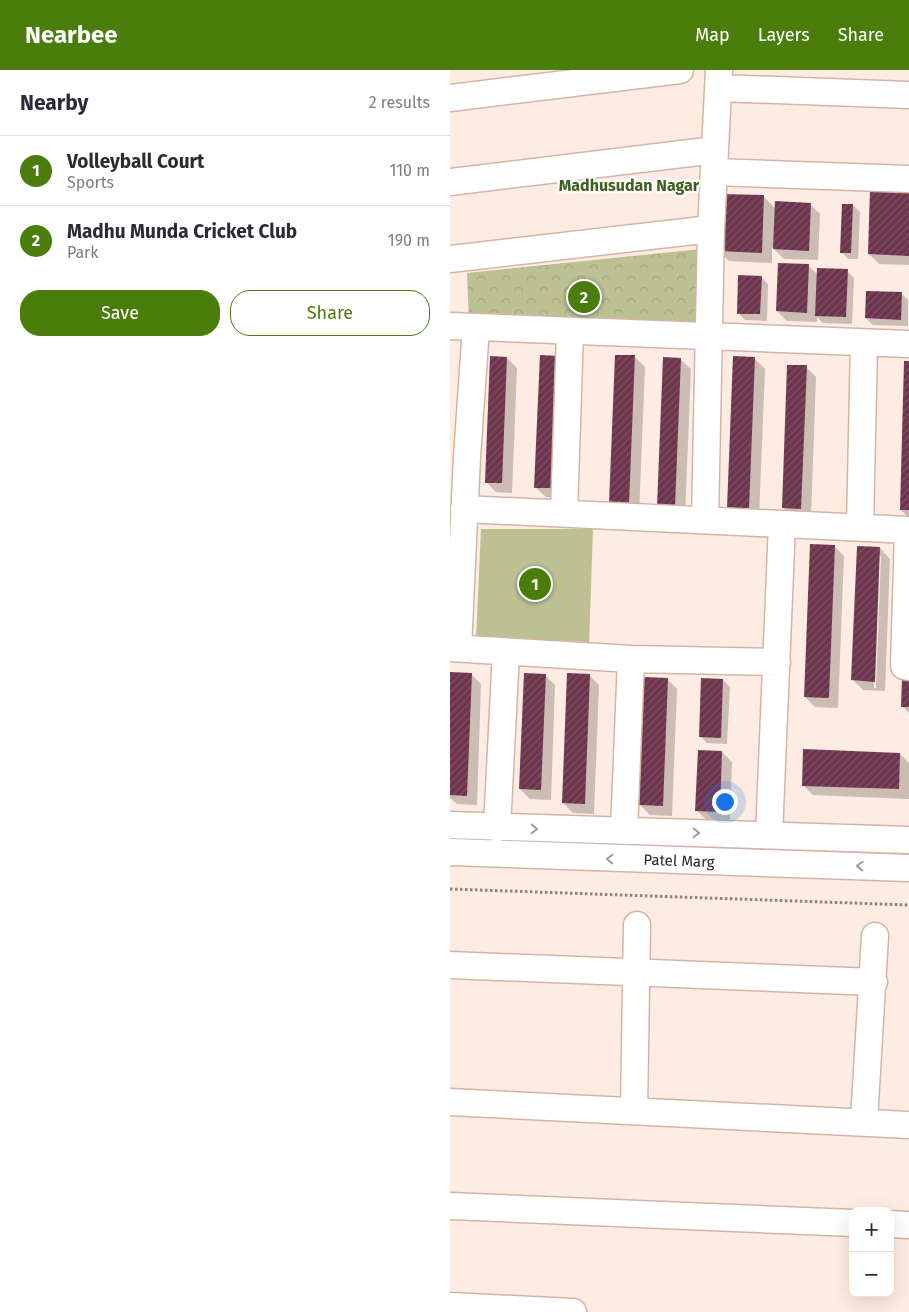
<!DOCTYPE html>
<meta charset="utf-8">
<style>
:root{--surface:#fff;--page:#f2f2f3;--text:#2b2b33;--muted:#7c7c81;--line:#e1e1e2;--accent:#4b7d0c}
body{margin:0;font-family:"Fira Sans",sans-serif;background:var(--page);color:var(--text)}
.controls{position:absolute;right:15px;bottom:15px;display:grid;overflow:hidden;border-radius:10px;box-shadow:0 5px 20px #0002}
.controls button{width:45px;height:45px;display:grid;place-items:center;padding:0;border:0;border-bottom:1px solid var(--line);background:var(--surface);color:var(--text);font:25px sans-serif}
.you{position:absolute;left:274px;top:731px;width:18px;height:18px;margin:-12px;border:4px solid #fff;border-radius:50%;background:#1a73e8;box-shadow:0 0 0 8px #1a73e833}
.badge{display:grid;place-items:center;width:32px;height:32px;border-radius:50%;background:var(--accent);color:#fff;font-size:16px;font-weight:700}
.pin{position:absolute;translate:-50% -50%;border:2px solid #fff;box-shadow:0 1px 5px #0006}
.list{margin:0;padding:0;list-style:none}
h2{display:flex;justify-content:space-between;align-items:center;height:65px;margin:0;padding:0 20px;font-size:21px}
h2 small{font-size:16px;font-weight:400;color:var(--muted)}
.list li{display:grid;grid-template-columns:32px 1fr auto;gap:15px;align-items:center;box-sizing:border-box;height:70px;padding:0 20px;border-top:1px solid var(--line)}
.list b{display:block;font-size:19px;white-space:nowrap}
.list p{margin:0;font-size:16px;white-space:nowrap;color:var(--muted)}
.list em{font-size:16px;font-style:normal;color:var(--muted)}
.actions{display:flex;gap:10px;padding:15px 20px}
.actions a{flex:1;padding:11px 0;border:1px solid var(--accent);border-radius:20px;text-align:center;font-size:18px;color:var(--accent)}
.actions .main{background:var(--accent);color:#fff}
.map{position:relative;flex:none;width:459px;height:1242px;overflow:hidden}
header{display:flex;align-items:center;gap:30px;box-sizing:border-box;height:70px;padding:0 25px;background:var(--accent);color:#fff}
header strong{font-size:24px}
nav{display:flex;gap:28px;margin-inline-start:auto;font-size:18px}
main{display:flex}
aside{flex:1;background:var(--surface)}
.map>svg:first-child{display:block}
.forest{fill:url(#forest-crowns)}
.pitch{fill:#bcc093}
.shadow{fill:#0003;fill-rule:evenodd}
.building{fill:url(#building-hatch)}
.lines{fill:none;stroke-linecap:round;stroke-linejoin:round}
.minor-casing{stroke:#d3b5a7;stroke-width:29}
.path{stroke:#8f8079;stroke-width:3;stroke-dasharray:2.5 2.5;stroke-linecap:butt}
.minor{stroke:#fff;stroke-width:26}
.oneway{stroke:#a29d9b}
.labels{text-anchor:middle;stroke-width:5;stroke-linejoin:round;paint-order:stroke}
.street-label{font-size:15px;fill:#312620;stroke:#fdfdfd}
.neighbourhood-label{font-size:16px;font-weight:bold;fill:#3e601f;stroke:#fdfdfd}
</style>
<header>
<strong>Nearbee</strong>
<nav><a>Map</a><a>Layers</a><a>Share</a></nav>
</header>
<main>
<aside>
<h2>Nearby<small>2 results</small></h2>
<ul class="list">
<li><span class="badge">1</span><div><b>Volleyball Court</b><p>Sports</p></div><em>110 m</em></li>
<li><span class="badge">2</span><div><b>Madhu Munda Cricket Club</b><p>Park</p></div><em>190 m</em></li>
</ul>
<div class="actions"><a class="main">Save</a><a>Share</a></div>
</aside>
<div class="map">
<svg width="459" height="1242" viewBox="0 0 459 1242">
<defs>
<pattern id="forest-crowns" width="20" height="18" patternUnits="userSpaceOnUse" patternTransform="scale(1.25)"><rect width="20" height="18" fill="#bcc093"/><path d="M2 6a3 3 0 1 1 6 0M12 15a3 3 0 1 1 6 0" fill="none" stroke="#a2a57e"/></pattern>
<pattern id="building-hatch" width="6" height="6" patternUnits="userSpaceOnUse" patternTransform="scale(1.25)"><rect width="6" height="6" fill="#6d354d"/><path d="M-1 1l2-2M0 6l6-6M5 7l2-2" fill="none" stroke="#7e5063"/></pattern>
</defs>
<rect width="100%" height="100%" fill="#feebe2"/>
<path class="forest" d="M251 179 249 257 19 250 17 203Z"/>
<path class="pitch" d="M31 459H143L139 575 26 569Z"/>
<path class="shadow" d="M422 121 459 123V195L429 194 419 184Z
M314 127 326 139 360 134 370 144 368 190 334 189 322 177V193L279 191 269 181Z
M403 135 410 142 408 189H398L392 182Z
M329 194 359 196 368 205 397 201 404 208 402 254 373 253 367 247V252L337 251 327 241Z
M311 207 318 214 317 251 295 250 288 243Z
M452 224 458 230V256L423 255 416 248Z
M91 287 115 428 96 427 85 417Z
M185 287 195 297 189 444 171 443Z
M57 288 67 298 62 423 46 422 36 412Z
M230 289 241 299 235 446H219Z
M305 289 315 299 309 448H288L278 438Z
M455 292H459V448L451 440Z
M356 297 366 307 361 448H343L333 438Z
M384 476 394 486 388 638 365 637 355 627Z
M430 478 440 489 435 621 413 620 403 610ZM429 486H431L426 618H424Z
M21 604 31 614 27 735 7 734 0 728V637Z
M95 605 105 615 101 730 80 729 70 719Z
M139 605 149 615 144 744 123 743 113 733Z
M217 609 227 619 222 746 200 745 190 735Z
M459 609V643L452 636Z
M273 610 280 617 277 674 257 673 250 666Z
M272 682 282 692 280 751 257 750 246 740Z
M450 684 459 693V729L363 725 353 715Z"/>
<path class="building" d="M420 120 459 121V186L418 184Z
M270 124 314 125 312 183 268 181Z
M325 131 361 133 359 181 323 179Z
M392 134H403L401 183H390Z
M328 193 359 194 357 243 326 241Z
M367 198 398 199 396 247 365 246Z
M288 205 312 206 310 244H287Z
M416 221 452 222 451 250 415 248Z
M90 285 110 286 105 418H84Z
M165 285H185L179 434H159Z
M40 286 57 287 52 413H35Z
M283 286 305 287 299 439 277 438Z
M213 287 231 288 225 437 207 436Z
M454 291H459V440H450Z
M337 295H357L351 439 332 438Z
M360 474 385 475 379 628 354 627Z
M407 476 430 477 425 612 401 610Z
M0 602 22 603 17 726 0 725Z
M74 603 96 604 91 720 69 719Z
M117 603 140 604 135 734 112 733Z
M194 607 218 608 213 736 189 735Z
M251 608 273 609 271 668 249 667Z
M452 608H459V637H451Z
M353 679 450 683 449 719 352 716Z
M248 680 272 681 270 742 245 741Z"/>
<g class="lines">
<defs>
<path id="minor" d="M268 18 459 25
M0 28 230 0
M264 102 459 109
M0 112 265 80
M0 189 261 159
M0 256 459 274
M14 439 459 460
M114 443 120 262
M255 450 261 159 269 0
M410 457 414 273
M458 460 454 596 459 597
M0 578 181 589 327 592
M8 578 17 387 26 257
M0 755 459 770
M47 758 56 582
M174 761 181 589
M319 765 332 454
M0 782 459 798
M0 895 424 912
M0 1032 459 1055
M184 1041 187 855
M414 1051 425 866
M0 1136 403 1153
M440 1154 459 1155
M0 1236 123 1242"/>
</defs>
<use href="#minor" class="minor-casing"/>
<path class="path" d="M0 819 459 835"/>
<use href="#minor" class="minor"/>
</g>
<defs><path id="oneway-chevron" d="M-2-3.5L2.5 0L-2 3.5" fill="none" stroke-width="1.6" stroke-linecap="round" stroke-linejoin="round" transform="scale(1.25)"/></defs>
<g class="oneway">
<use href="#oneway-chevron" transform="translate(84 759) rotate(2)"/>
<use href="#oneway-chevron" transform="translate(246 763) rotate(2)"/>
<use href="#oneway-chevron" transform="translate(160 789) rotate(-178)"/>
<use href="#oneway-chevron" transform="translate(410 796) rotate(-178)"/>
</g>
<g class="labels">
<g class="street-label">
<text transform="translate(229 791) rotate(2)" y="5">Patel Marg</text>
</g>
<g class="neighbourhood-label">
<text x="179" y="121">Madhusudan Nagar</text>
</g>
</g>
</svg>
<div class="controls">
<button>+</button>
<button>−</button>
</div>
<div class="you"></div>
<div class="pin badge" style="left:85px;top:514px">1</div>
<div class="pin badge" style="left:134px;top:227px">2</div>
</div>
</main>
